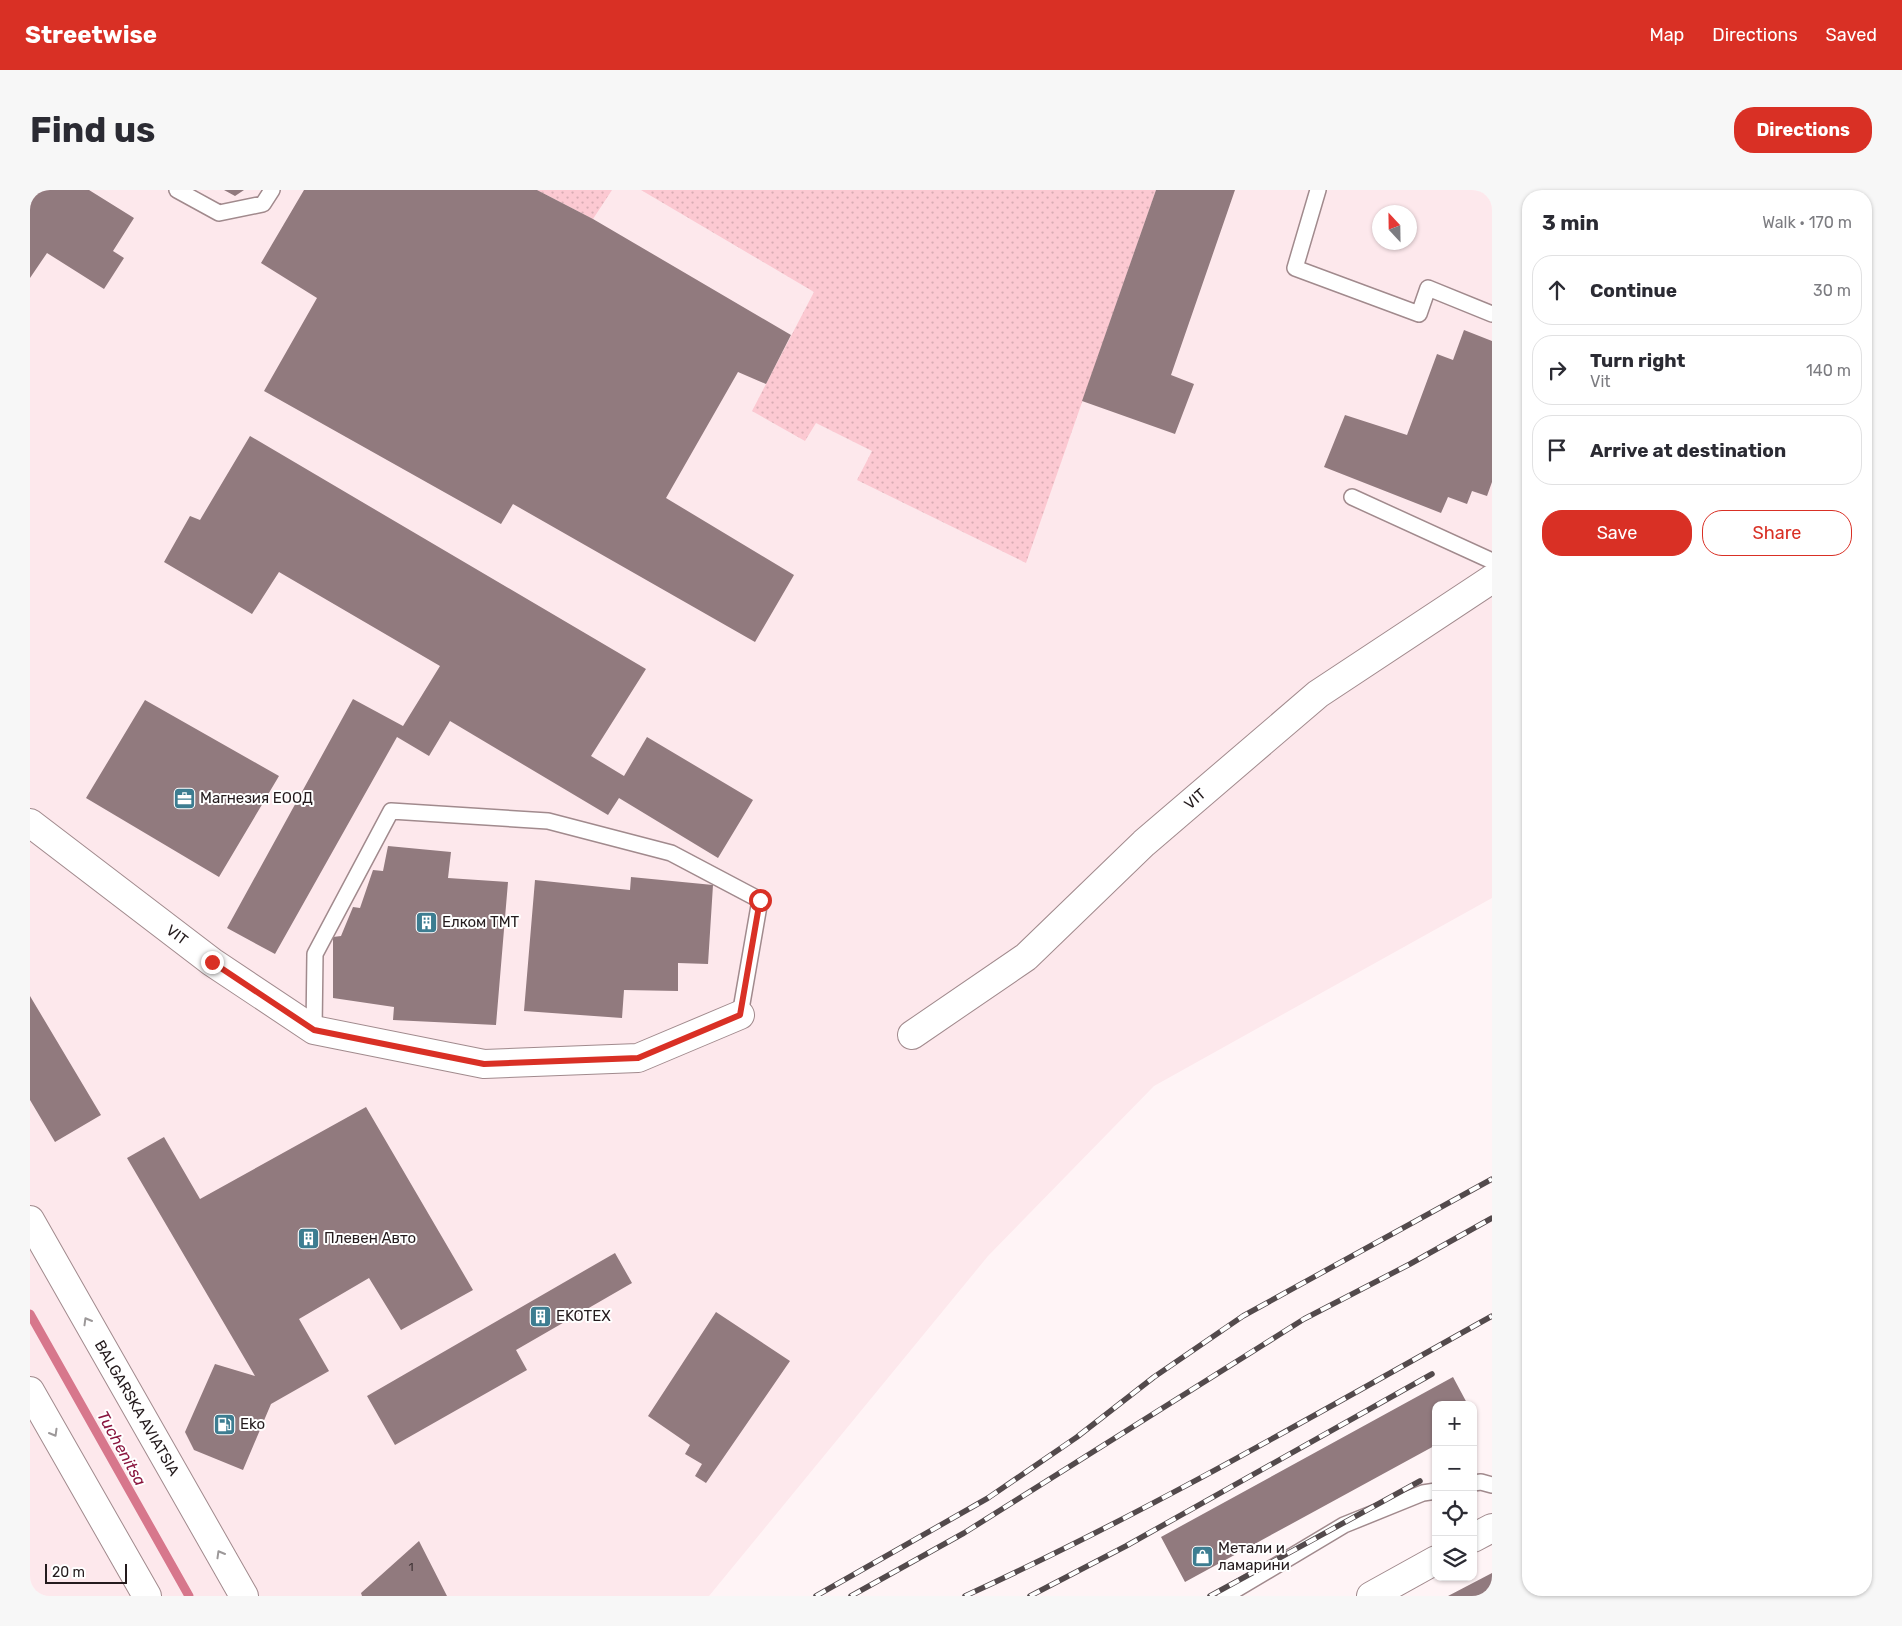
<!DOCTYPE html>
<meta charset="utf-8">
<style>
:root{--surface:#fff;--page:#f7f7f7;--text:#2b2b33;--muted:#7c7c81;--line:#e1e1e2;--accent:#d93025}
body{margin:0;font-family:Rubik,sans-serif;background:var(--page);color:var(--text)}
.controls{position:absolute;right:15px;bottom:15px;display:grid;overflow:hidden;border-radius:10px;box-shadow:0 1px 4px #0004}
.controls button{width:45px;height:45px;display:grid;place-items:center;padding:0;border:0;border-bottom:1px solid var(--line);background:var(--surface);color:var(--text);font:25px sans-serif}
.compass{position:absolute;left:1342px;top:15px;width:45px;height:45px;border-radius:50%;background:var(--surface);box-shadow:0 1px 4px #0004;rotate:338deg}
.scale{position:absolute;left:15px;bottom:12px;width:82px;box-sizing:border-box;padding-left:5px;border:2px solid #241b1d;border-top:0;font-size:14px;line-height:18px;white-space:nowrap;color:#241b1d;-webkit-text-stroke:4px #fff;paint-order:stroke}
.stop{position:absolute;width:15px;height:15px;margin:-11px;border:4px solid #d93025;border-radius:50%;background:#fff}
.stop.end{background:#d93025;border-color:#fff;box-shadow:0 1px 5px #0008}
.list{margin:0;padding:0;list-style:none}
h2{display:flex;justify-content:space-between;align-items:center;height:65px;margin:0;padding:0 20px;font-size:21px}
h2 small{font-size:16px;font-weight:400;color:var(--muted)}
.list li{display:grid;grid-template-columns:32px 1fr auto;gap:15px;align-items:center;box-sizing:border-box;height:70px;margin:0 10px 10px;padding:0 10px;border:1px solid var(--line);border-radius:20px}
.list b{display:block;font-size:19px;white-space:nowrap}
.list p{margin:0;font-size:16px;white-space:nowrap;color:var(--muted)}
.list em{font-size:16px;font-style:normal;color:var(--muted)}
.actions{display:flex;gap:10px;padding:15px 20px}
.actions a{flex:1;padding:11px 0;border:1px solid var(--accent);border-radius:20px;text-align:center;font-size:18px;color:var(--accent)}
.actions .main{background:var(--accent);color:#fff}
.icon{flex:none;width:28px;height:28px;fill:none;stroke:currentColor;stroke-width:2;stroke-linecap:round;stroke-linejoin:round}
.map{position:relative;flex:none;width:1462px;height:1406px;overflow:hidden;border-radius:20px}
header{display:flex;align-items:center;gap:30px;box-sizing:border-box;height:70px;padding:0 25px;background:var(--accent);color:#fff}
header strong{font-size:24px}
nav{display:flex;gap:28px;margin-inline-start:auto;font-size:18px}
.intro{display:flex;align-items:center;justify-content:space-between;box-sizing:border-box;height:120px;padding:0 30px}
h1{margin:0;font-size:35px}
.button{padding:12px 22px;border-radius:20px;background:var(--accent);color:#fff;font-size:18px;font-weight:700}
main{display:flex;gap:30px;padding:0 30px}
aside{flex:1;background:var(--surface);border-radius:20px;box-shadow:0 1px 4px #0004}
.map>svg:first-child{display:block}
.built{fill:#fde8ec;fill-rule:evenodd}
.park{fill:url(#park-dots)}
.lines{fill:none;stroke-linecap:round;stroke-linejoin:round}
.stream{stroke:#d7778c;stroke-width:9}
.building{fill:#917a7e}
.service-casing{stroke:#a18a8d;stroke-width:18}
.minor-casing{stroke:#a18a8d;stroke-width:30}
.tertiary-casing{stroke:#a18a8d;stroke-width:30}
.service{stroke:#fff;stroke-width:15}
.minor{stroke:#fff;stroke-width:28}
.tertiary{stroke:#fff;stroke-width:28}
.rail-casing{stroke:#534a4c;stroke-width:5.5}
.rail{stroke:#fff;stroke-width:4;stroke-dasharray:11;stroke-linecap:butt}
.oneway{stroke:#9c9899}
.route{stroke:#d93025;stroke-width:6}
.labels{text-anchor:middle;stroke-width:4;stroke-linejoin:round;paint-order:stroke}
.number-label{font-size:12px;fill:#3f3335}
.poi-label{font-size:15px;fill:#241b1d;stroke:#fff;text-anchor:start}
.street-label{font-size:15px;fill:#241b1d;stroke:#fff}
.water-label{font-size:16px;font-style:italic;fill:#8a163f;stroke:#fff}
</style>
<header>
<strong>Streetwise</strong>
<nav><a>Map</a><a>Directions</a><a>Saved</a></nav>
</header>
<div class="intro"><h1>Find us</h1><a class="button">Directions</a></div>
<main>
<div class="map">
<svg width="1462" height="1406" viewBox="0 0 1462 1406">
<defs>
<pattern id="park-dots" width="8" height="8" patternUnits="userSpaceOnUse" patternTransform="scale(1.25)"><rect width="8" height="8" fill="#fcc9d2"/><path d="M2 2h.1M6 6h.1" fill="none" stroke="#d8acb4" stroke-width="1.8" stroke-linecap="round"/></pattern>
</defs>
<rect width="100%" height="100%" fill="#fff4f6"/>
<path class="built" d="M0 0H1462V708L1124 896 958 1066 679 1406H0ZM1350 22H1380V52H1350Z"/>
<path class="park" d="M507 0H582L563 29Z
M611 0H1126L996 373 827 290 842 261 786 233 775 251 722 221 784 102Z"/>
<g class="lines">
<path class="stream" d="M0 1124 159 1406"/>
</g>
<path class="building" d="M0 0H59L104 28 83 61 94 68 74 99 17 63 0 88Z
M194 0H214L205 6Z
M274 0H507L563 29 761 145 736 194 708 182 636 308 764 385 725 452 483 314 471 334 234 201 287 108 231 73Z
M1126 0H1205L1141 185 1164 194 1145 244 1052 211Z
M1434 140 1462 151V292L1457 306 1442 301 1437 314 1418 307 1411 323 1294 277 1315 225 1377 245 1407 164 1423 170Z
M220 246 616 479 561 566 594 586 617 547 723 610 688 668 589 608 578 625 420 531 399 566 367 547 245 764 197 738 323 509 373 536 410 476 249 382 222 424 134 372 160 326 170 330Z
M115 510 249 586 189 687 56 608Z
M358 656 421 662 418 688 478 692 466 835 363 830 364 817 303 808V747L311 746 323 717 330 718 343 680 353 681Z
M601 687 683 695 678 774 648 773V801L594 800 592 828 494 821 505 690 600 700Z
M0 806 71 925 25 952 0 910Z
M336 917 443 1100 371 1140 339 1088 269 1129 299 1181 241 1214 213 1280 164 1260 155 1242 185 1174 225 1186 97 968 134 947 170 1009Z
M585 1063 602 1093 486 1160 497 1180 365 1255 337 1206Z
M686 1122 760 1171 676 1293 665 1286 672 1274 655 1264 660 1255 618 1226Z
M1423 1187 1438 1215H1406V1255L1155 1392 1131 1347Z
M389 1351 417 1406H332L331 1403Z
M1462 1383V1406H1418Z"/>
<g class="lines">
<defs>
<path id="service" d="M147 0 189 23 233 14 242 0
M1288 0 1265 78 1389 124 1398 98 1462 124
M1322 307 1462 371
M284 840 285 764 361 621 518 631 641 663 730 710 710 825
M1443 1293 1451 1292 1462 1295
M1195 1406 1314 1335 1393 1303 1406 1301"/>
<path id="minor" d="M0 633 182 772 284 840 454 874 608 868 710 825
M882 845 996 767 1114 653 1288 504 1462 389"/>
<path id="tertiary" d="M0 1030 214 1406
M0 1201 117 1406
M1443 1348 1462 1338
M1341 1406 1406 1370"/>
</defs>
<use href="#service" class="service-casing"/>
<use href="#minor" class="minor-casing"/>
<use href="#tertiary" class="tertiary-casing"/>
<use href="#service" class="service"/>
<use href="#minor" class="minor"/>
<use href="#tertiary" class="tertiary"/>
<defs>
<path id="rail" d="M786 1406 958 1308 1047 1247 1124 1187 1213 1126 1462 989
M821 1406 934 1343 1274 1129 1380 1074 1462 1028
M935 1406C1116 1323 1288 1223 1462 1126
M1000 1406 1096 1356 1402 1184
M1180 1406 1390 1291"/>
</defs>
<use href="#rail" class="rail-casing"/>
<use href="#rail" class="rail"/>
</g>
<defs><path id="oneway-chevron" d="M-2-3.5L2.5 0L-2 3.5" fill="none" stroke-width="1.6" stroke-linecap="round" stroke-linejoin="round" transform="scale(1.25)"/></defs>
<g class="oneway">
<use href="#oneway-chevron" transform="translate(57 1131) rotate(-120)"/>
<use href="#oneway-chevron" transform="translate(24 1243) rotate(60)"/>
<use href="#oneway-chevron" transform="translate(190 1364) rotate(-120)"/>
</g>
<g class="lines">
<path class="route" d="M182 772 284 840 454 874 608 868 710 825 730 710"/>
</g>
<defs>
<symbol id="office-square" viewBox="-11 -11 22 22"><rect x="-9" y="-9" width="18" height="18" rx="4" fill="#3d7d91" stroke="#fff"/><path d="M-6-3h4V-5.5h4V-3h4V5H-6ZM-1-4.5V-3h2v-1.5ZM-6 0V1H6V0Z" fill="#fff"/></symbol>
<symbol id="building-square" viewBox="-11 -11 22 22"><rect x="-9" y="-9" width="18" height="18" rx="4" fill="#3d7d91" stroke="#fff"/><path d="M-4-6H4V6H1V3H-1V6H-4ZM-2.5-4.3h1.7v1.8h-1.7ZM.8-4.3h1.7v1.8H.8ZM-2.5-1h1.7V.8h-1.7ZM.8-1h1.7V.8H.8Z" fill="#fff"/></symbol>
<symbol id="fuel-square" viewBox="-11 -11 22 22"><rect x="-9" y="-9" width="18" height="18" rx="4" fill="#3d7d91" stroke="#fff"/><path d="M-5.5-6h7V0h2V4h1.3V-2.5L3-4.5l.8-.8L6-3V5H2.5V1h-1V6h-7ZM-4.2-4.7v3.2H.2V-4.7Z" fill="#fff"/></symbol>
<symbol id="shop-square" viewBox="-11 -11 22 22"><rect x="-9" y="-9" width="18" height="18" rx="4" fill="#3d7d91" stroke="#fff"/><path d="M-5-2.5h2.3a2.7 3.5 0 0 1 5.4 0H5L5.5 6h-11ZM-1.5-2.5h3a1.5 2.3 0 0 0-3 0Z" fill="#fff"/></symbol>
</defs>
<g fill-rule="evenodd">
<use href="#office-square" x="142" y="596" width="25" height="25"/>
<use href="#building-square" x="384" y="720" width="25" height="25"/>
<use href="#building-square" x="266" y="1036" width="25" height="25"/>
<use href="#building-square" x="498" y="1114" width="25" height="25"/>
<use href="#fuel-square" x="182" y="1222" width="25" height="25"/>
<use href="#shop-square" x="1160" y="1354" width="25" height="25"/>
</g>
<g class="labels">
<g class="number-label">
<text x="381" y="1381">1</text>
</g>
<g class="poi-label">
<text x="170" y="613">Магнезия ЕООД</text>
<text x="412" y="737">Елком ТМТ</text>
<text x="294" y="1053">Плевен Авто</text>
<text x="526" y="1131">EKOTEX</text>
<text x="210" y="1239">Eko</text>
<text x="1188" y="1363">Метали и<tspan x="1188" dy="17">ламарини</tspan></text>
</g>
<g class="street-label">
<text transform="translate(1165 609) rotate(-41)" y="5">VIT</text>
<text transform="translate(147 745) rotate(37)" y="5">VIT</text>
<text transform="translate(107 1218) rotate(60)" y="5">BALGARSKA AVIATSIA</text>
</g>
<g class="water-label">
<text transform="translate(92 1258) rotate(61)" y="6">Tuchenitsa</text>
</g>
</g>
</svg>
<div class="controls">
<button>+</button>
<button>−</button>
<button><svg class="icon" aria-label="locate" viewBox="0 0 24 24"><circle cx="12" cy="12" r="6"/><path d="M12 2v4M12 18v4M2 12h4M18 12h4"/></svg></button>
<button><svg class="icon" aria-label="layers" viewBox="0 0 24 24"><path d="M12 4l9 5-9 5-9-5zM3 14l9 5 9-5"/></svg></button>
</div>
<svg class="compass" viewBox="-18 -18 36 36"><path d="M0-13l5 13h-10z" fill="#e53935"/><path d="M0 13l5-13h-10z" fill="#7c7c81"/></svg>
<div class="scale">20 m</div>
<div class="stop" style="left:730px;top:710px"></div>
<div class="stop end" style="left:182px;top:772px"></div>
</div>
<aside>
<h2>3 min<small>Walk · 170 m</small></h2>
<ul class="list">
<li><svg class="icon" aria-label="ahead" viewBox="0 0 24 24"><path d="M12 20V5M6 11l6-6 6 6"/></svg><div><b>Continue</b></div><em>30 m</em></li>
<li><svg class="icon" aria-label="right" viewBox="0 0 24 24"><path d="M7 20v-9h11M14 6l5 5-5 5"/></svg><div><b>Turn right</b><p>Vit</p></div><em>140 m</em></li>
<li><svg class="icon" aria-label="arrive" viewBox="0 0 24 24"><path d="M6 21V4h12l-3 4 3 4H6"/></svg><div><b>Arrive at destination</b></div></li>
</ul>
<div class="actions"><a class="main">Save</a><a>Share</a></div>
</aside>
</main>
